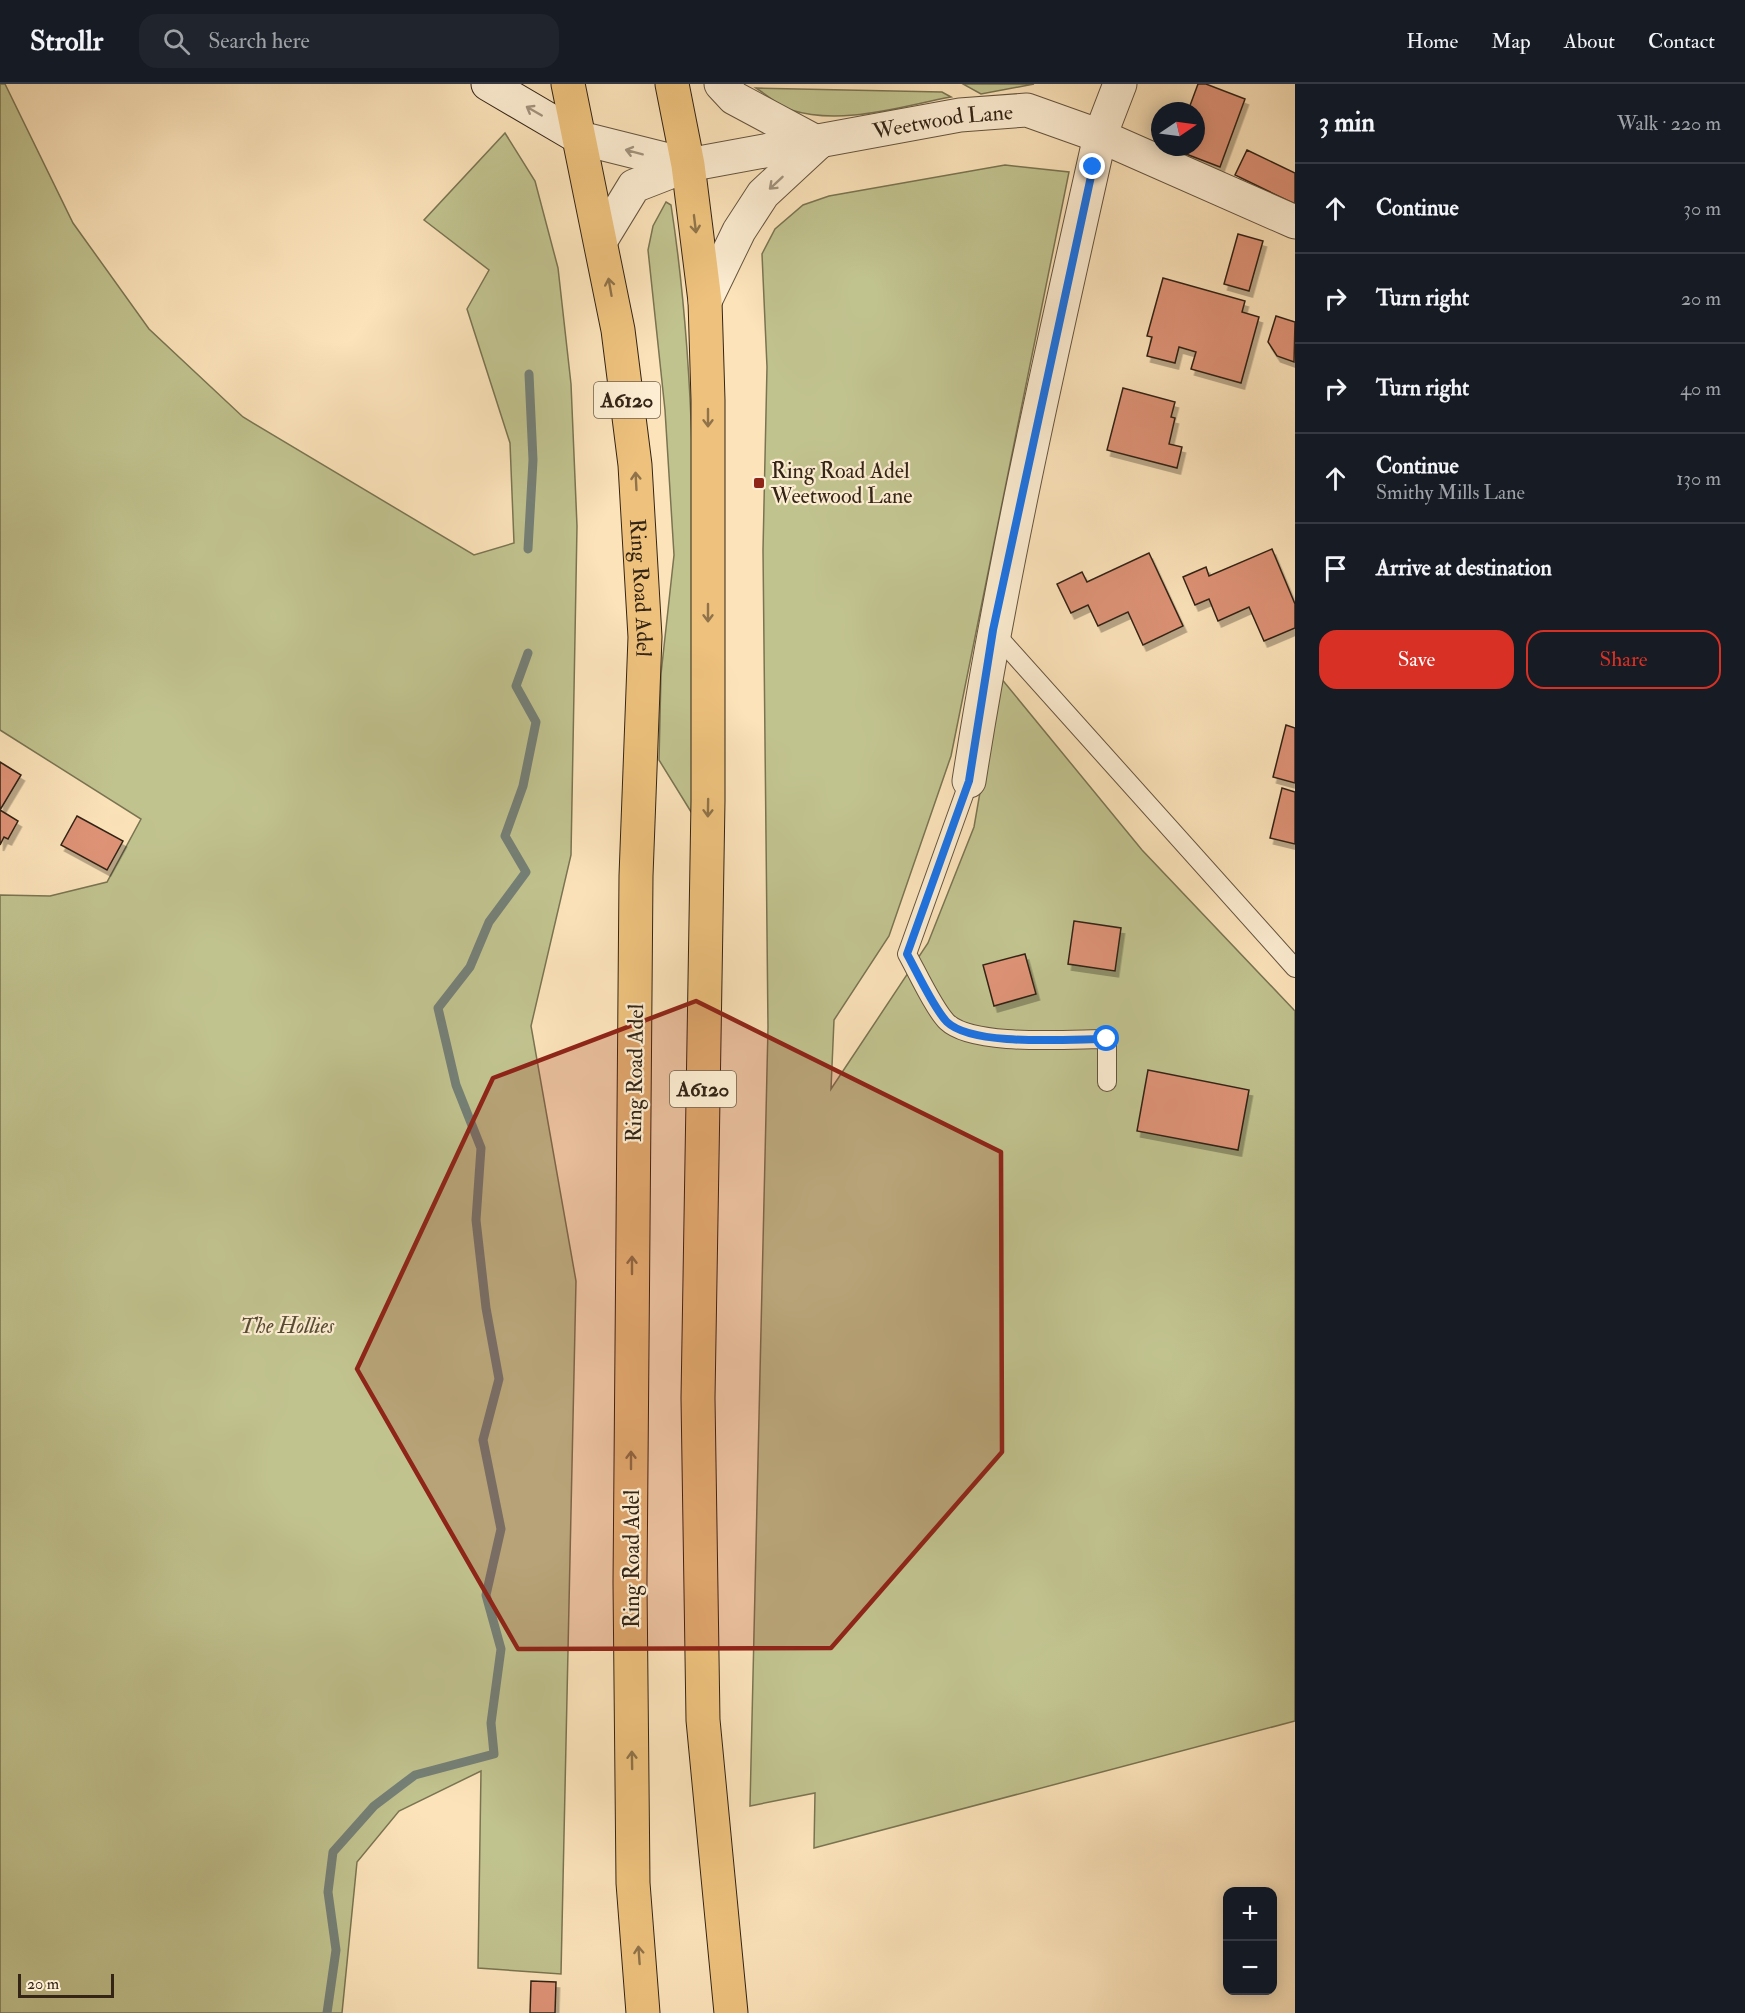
<!DOCTYPE html>
<meta charset="utf-8">
<style>
:root{--surface:#171b24;--page:#20242c;--text:#f1f3f6;--muted:#9ea1a6;--line:#363941;--accent:#d93025}
body{margin:0;font-family:"IM FELL Double Pica",serif;background:var(--page);color:var(--text)}
.controls{position:absolute;right:18px;bottom:18px;display:grid;overflow:hidden;border-radius:12px;box-shadow:0 3px 15px #0003}
.controls button{width:54px;height:54px;display:grid;place-items:center;padding:0;border:0;border-bottom:2px solid var(--line);background:var(--surface);color:var(--text);font:30px sans-serif}
.compass{position:absolute;left:1151px;top:18px;width:54px;height:54px;border-radius:50%;background:var(--surface);box-shadow:0 3px 15px #0003;rotate:77deg}
.scale{position:absolute;left:18px;bottom:15px;width:96px;box-sizing:border-box;padding-left:6px;border:3px solid #332416;border-top:0;font-size:16px;line-height:21px;white-space:nowrap;color:#332416;-webkit-text-stroke:4px #fdedd2;paint-order:stroke}
.stop{position:absolute;width:18px;height:18px;margin:-14px;border:4px solid #1a73e8;border-radius:50%;background:#fff}
.stop.end{background:#1a73e8;border-color:#fff;box-shadow:0 2px 6px #0008}
.list{margin:0;padding:0;list-style:none}
h2{display:flex;justify-content:space-between;align-items:center;height:78px;margin:0;padding:0 24px;font-size:26px}
h2 small{font-size:20px;font-weight:400;color:var(--muted)}
.list li{display:grid;grid-template-columns:39px 1fr auto;gap:18px;align-items:center;box-sizing:border-box;height:90px;padding:0 24px;border-top:2px solid var(--line)}
.list b{display:block;font-size:22px;white-space:nowrap}
.list p{margin:0;font-size:20px;white-space:nowrap;color:var(--muted)}
.list em{font-size:20px;font-style:normal;color:var(--muted)}
.actions{display:flex;gap:12px;padding:18px 24px}
.actions a{flex:1;padding:14px 0;border:2px solid var(--accent);border-radius:18px;text-align:center;font-size:21px;color:var(--accent)}
.actions .main{background:var(--accent);color:#fff}
.icon{flex:none;width:33px;height:33px;fill:none;stroke:currentColor;stroke-width:2;stroke-linecap:round;stroke-linejoin:round}
.map{position:relative;flex:none;width:1295px;height:1929px;overflow:hidden}
header{display:flex;align-items:center;gap:36px;box-sizing:border-box;height:84px;padding:0 30px;background:var(--surface);border-bottom:2px solid var(--line)}
header strong{font-size:28px}
nav{display:flex;gap:33px;margin-inline-start:auto;font-size:21px}
.search{width:420px;height:54px;background:var(--page);display:flex;align-items:center;gap:15px;box-sizing:border-box;padding:0 21px;border-radius:18px;color:var(--muted);font-size:22px}
main{display:flex}
aside{flex:1;background:var(--surface)}
.map>svg:first-child{display:block}
.green{fill:#c1c38f;stroke:#7a7452;stroke-width:1.5}
.lines{fill:none;stroke-linecap:round;stroke-linejoin:round}
.stream{stroke:#758077;stroke-width:9}
.building{fill:#de9377;stroke:#332416;stroke-width:1.5;filter:url(#shadow)}
.lane-casing{stroke:#65543f;stroke-width:20}
.street-casing{stroke:#65543f;stroke-width:35}
.secondary-casing{stroke:#332416;stroke-width:35}
.highway-casing{stroke:#332416;stroke-width:35}
.lane{stroke:#fdedd2;stroke-width:18}
.street{stroke:#fdedd2;stroke-width:33}
.secondary{stroke:#fdedd2;stroke-width:33}
.highway{stroke:#eec27d;stroke-width:33}
.oneway{stroke:#a2937d}
.oneway2{stroke:#90734a}
.route{stroke:#1a73e8;stroke-width:8}
.marked{fill:#8f2418;fill-opacity:0.2;stroke:#8f2418;stroke-width:4.5;stroke-linejoin:round}
.poi-dot{fill:#8f2418;stroke:#fdedd2;stroke-width:2}
.labels{text-anchor:middle;stroke-width:4.5;stroke-linejoin:round;paint-order:stroke}
.shield{fill:#fdedd2;stroke:#70604e;stroke-width:1.5}
.shield-label{font-size:21px;font-weight:bold;fill:#332416}
.street-label{font-size:22px;fill:#332416;stroke:#fdedd2}
.poi-label{font-size:22px;fill:#332416;stroke:#fdedd2;text-anchor:start}
.park-label{font-size:22px;font-style:italic;fill:#564c34;stroke:#fdedd2}
</style>
<header>
<strong>Strollr</strong>
<div class="search"><svg class="icon" aria-label="search" viewBox="0 0 24 24"><circle cx="10" cy="10" r="6"/><path d="M15 15l6 6"/></svg>Search here</div>
<nav><a>Home</a><a>Map</a><a>About</a><a>Contact</a></nav>
</header>
<main>
<div class="map">
<svg width="1295" height="1929" viewBox="0 0 1295 1929">
<defs>
<filter id="shadow"><feDropShadow dx="3.5" dy="6" stdDeviation="0" flood-color="#0004"/></filter>
</defs>
<rect width="100%" height="100%" fill="#fce3ba"/>
<filter id="stains"><feTurbulence type="fractalNoise" baseFrequency=".00333" numOctaves="4"/><feColorMatrix values="0 0 0 0 .2 0 0 0 0 .09 0 0 0 0 .02 0 0 0 .5 -.17"/></filter>
<radialGradient id="worn" r=".72"><stop offset=".6" stop-color="#630" stop-opacity="0"/><stop offset="1" stop-color="#630" stop-opacity=".3"/></radialGradient>
<path class="green" d="M0 0H5L73 139 149 245 243 333 474 471 514 459 510 359 467 225 489 186 424 136 505 49 535 97 558 184 571 300 577 442 571 771 531 942 576 1197 561 1890 478 1884 481 1687 399 1727 357 1778 342 1929H0V811L50 812 107 798 141 735 0 646Z
M963 0H1034L981 10Z
M756 4 942 8 951 13C901 22 842 42 791 26 779 22 767 11 756 4Z
M1005 81 1069 88 951 672 889 852 834 936 831 1005 928 859 974 743 1000 593 1142 766 1295 927V1637L814 1764 815 1709 750 1722 768 943 763 466 767 283 762 170 775 145 803 121 829 112Z
M666 118 671 121C702 322 693 528 693 731L659 676 661 590 674 471 665 326 648 166 653 142Z"/>
<g class="lines">
<path class="stream" d="M528 465 533 376 529 290
M327 1929 336 1866 328 1808 333 1768 374 1722 415 1691 494 1670 491 1639 501 1565 486 1511 501 1445 483 1356 499 1295 486 1224 476 1136 481 1064 456 1001 438 924 470 883 489 838 526 788 505 752 523 702 536 638 516 602 528 569"/>
</g>
<path class="building" d="M1198 0H1206L1245 15 1220 83 1173 65 1196 63V27H1188Z
M1247 66 1295 89V120L1235 91Z
M1238 150 1263 157 1249 207 1224 200Z
M1163 194 1245 217 1242 228 1259 233 1241 299 1191 285 1196 268 1179 263 1175 279 1147 272 1152 253 1147 252Z
M1276 232 1295 238 1294 278 1277 272 1268 258Z
M1123 304 1175 318 1171 333 1175 334 1169 360 1182 363 1177 384 1107 366Z
M1272 465 1295 520V544L1264 557 1249 523 1218 537 1209 515 1195 521 1183 493 1206 483 1209 492Z
M1149 469 1183 542 1143 561 1128 528 1098 542 1088 521 1071 529 1057 500 1082 488 1087 498Z
M1286 641 1295 644V699L1273 693Z
M0 678 21 691 0 726Z
M1282 704 1295 708V760L1270 754Z
M0 726 18 737 8 755 4 753 0 761Z
M77 732 123 757 107 786 61 761Z
M1074 837 1121 844 1115 887 1068 880Z
M1025 870 1036 910 994 922 983 881Z
M1148 986 1249 1006 1238 1066 1137 1047Z
M531 1897 556 1898 555 1929H530Z"/>
<g class="lines">
<defs>
<path id="lane" d="M993 547 1295 884
M969 697 907 870C917 888 934 925 947 938 973 963 1070 955 1107 955V998"/>
<g id="street">
<path d="M721 0 734 14 818 59"/>
<path d="M580 54 688 81"/>
<path id="s1" d="M601 156 634 102 688 81 960 31 1027 26 1100 52 1295 138"/>
<path d="M705 217 739 147 763 110 818 59"/>
<path d="M969 697C1003 480 1052 266 1100 52L1120 0"/>
</g>
<path id="secondary" d="M488 0 580 54"/>
<g id="highway">
<path id="s2" d="M568 0 618 246 635 381 645 553 636 792 630 1499 633 1799 643 1929"/>
<path d="M672 0 688 81 705 217 708 316V717L698 1314 703 1636 731 1929"/>
</g>
</defs>
<use href="#lane" class="lane-casing"/>
<use href="#street" class="street-casing"/>
<use href="#secondary" class="secondary-casing"/>
<use href="#highway" class="highway-casing"/>
<use href="#lane" class="lane"/>
<use href="#street" class="street"/>
<use href="#secondary" class="secondary"/>
<use href="#highway" class="highway"/>
</g>
<defs><path id="oneway-shaft" d="M-6 0H5M1.5-3L5.5 0L1.5 3" fill="none" stroke-width="1.6" stroke-linecap="round" stroke-linejoin="round" transform="scale(1.5)"/></defs>
<g class="oneway">
<use href="#oneway-shaft" transform="translate(534 27) rotate(-150)"/>
<use href="#oneway-shaft" transform="translate(634 68) rotate(-165)"/>
<use href="#oneway-shaft" transform="translate(776 99) rotate(137)"/>
</g>
<g class="oneway2">
<use href="#oneway-shaft" transform="translate(695 140) rotate(83)"/>
<use href="#oneway-shaft" transform="translate(610 203) rotate(-100)"/>
<use href="#oneway-shaft" transform="translate(708 334) rotate(90)"/>
<use href="#oneway-shaft" transform="translate(636 397) rotate(-93)"/>
<use href="#oneway-shaft" transform="translate(708 529) rotate(90)"/>
<use href="#oneway-shaft" transform="translate(708 724) rotate(91)"/>
<use href="#oneway-shaft" transform="translate(632 1181) rotate(-90)"/>
<use href="#oneway-shaft" transform="translate(631 1376) rotate(-90)"/>
<use href="#oneway-shaft" transform="translate(632 1676) rotate(-91)"/>
<use href="#oneway-shaft" transform="translate(639 1871) rotate(-94)"/>
</g>
<g class="lines">
<path class="route" d="M1093 83 993 546 969 697 907 870C917 888 934 925 947 938 973 963 1070 955 1107 955"/>
</g>
<path class="marked" d="M696 917 1001 1068 1002 1368 831 1564 518 1565 357 1285 493 994Z"/>
<rect class="poi-dot" x="753" y="393" width="12" height="12" rx="3"/>
<g class="labels">
<g class="shield">
<rect x="594" y="298" width="66" height="36" rx="4.5"/>
<rect x="670" y="987" width="66" height="36" rx="4.5"/>
</g>
<g class="shield-label">
<text x="627" y="323">A6120</text>
<text x="703" y="1012">A6120</text>
</g>
<g class="street-label">
<text dy="8" stroke="none"><textPath href="#s1" startOffset="380">Weetwood Lane</textPath></text>
<text dy="8" stroke="none"><textPath href="#s2" startOffset="510">Ring Road Adel</textPath></text>
<text transform="translate(634 989) rotate(-89)" y="8">Ring Road Adel</text>
<text transform="translate(631 1475) rotate(-90)" y="8">Ring Road Adel</text>
</g>
<g class="poi-label">
<text x="771" y="394">Ring Road Adel<tspan x="771" dy="25">Weetwood Lane</tspan></text>
</g>
<g class="park-label">
<text x="287" y="1249">The Hollies</text>
</g>
</g>
<rect width="100%" height="100%" filter="url(#stains)"/>
<rect width="100%" height="100%" fill="url(#worn)"/>
</svg>
<div class="controls">
<button>+</button>
<button>−</button>
</div>
<svg class="compass" viewBox="-18 -18 36 36"><path d="M0-13l5 13h-10z" fill="#e53935"/><path d="M0 13l5-13h-10z" fill="#9ea1a6"/></svg>
<div class="scale">20 m</div>
<div class="stop" style="left:1107px;top:955px"></div>
<div class="stop end" style="left:1093px;top:83px"></div>
</div>
<aside>
<h2>3 min<small>Walk · 220 m</small></h2>
<ul class="list">
<li><svg class="icon" aria-label="ahead" viewBox="0 0 24 24"><path d="M12 20V5M6 11l6-6 6 6"/></svg><div><b>Continue</b></div><em>30 m</em></li>
<li><svg class="icon" aria-label="right" viewBox="0 0 24 24"><path d="M7 20v-9h11M14 6l5 5-5 5"/></svg><div><b>Turn right</b></div><em>20 m</em></li>
<li><svg class="icon" aria-label="right" viewBox="0 0 24 24"><path d="M7 20v-9h11M14 6l5 5-5 5"/></svg><div><b>Turn right</b></div><em>40 m</em></li>
<li><svg class="icon" aria-label="ahead" viewBox="0 0 24 24"><path d="M12 20V5M6 11l6-6 6 6"/></svg><div><b>Continue</b><p>Smithy Mills Lane</p></div><em>130 m</em></li>
<li><svg class="icon" aria-label="arrive" viewBox="0 0 24 24"><path d="M6 21V4h12l-3 4 3 4H6"/></svg><div><b>Arrive at destination</b></div></li>
</ul>
<div class="actions"><a class="main">Save</a><a>Share</a></div>
</aside>
</main>
